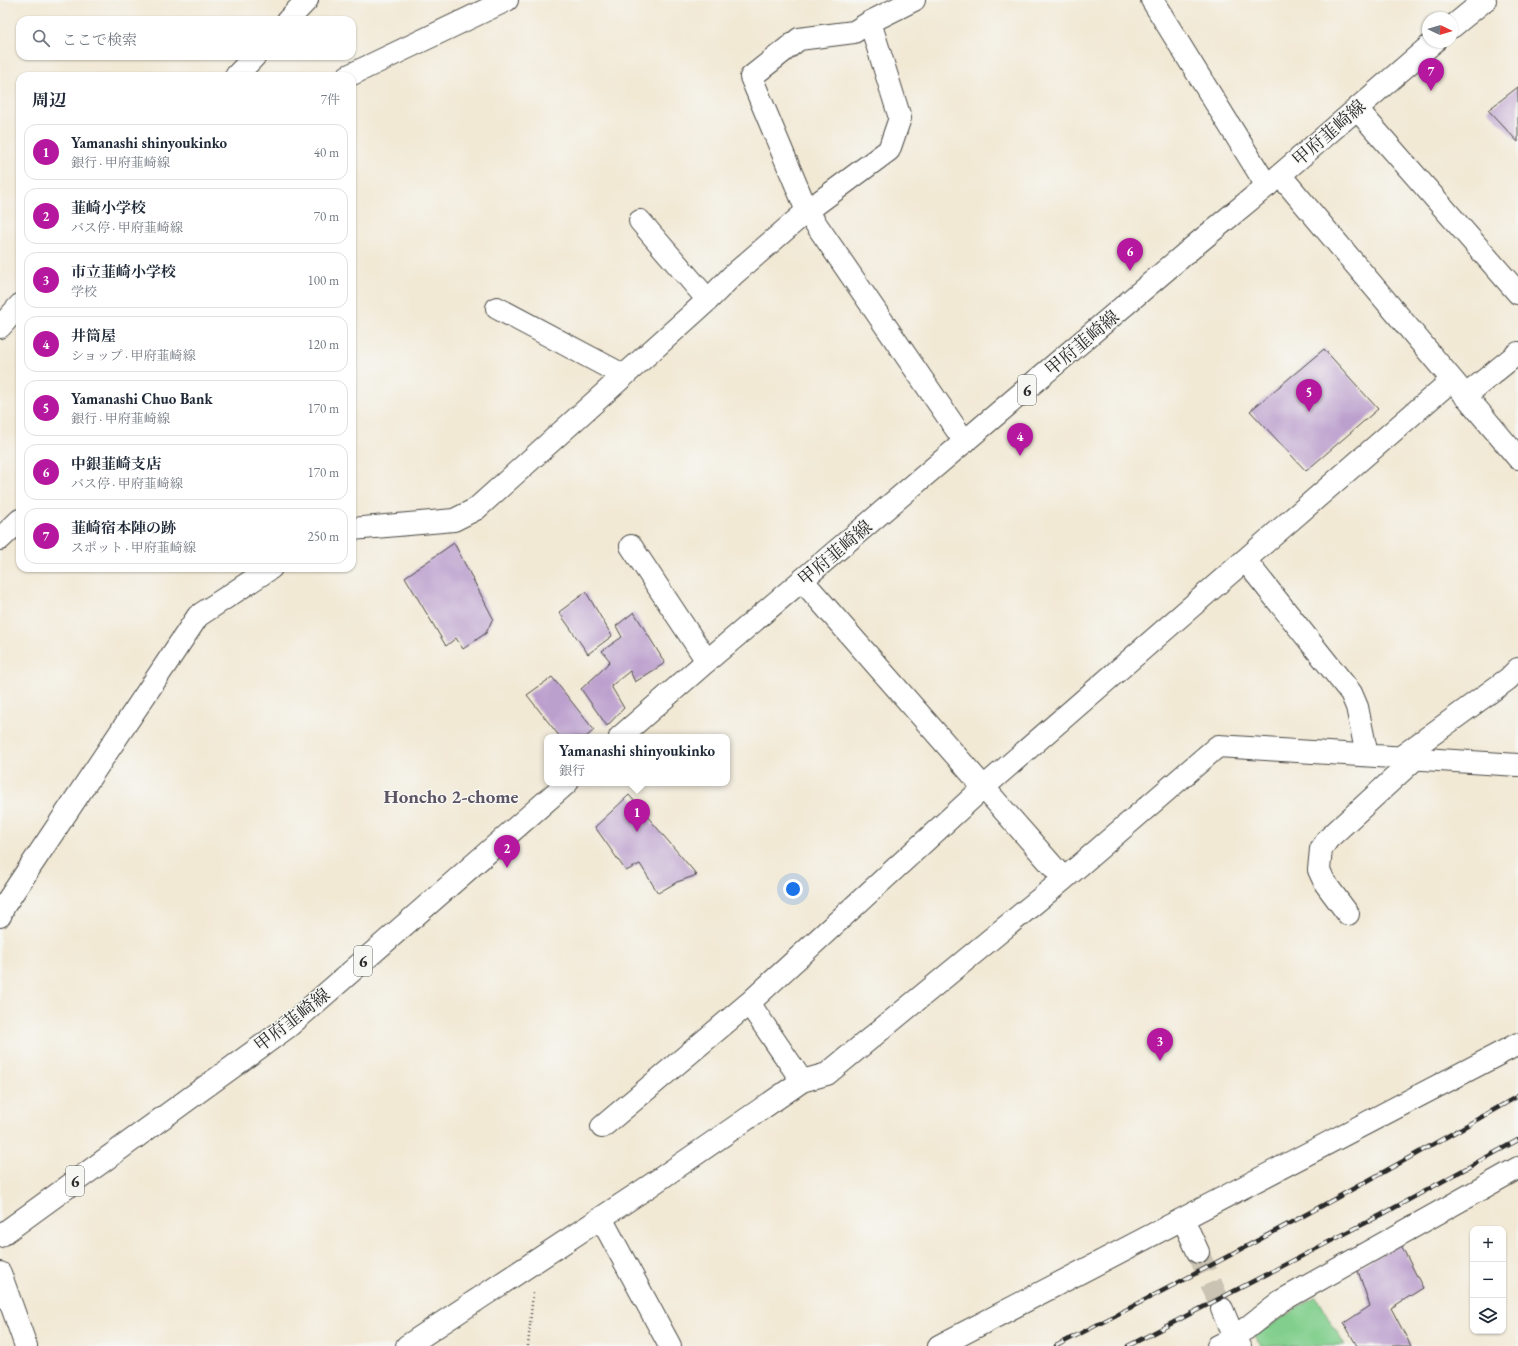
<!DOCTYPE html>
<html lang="ja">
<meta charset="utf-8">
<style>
:root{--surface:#fff;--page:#f2f2f3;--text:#1f2937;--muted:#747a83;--line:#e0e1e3;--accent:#b5179e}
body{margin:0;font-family:"EB Garamond","Noto Serif JP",serif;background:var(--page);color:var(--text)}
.controls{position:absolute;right:12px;bottom:12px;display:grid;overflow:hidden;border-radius:8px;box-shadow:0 1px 3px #0004}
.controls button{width:36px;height:36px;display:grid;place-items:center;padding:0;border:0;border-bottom:1px solid var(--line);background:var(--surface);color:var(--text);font:20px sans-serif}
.compass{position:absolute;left:1422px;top:12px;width:36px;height:36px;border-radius:50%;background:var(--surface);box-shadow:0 1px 3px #0004;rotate:94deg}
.you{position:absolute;left:793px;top:889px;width:14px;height:14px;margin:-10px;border:3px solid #fff;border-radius:50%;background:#1a73e8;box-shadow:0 0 0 6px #1a73e833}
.badge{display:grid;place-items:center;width:26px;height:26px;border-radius:50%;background:var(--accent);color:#fff;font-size:13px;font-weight:700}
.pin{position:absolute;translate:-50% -33px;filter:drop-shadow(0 1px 2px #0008)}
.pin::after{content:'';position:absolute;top:21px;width:14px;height:12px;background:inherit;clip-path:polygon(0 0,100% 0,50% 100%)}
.popup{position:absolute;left:544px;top:734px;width:186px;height:52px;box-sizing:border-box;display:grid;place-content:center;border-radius:8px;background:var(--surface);filter:drop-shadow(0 1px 3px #0005);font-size:13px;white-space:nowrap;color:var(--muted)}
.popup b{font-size:15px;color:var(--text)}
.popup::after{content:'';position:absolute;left:50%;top:100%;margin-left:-8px;border:8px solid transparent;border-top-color:var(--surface)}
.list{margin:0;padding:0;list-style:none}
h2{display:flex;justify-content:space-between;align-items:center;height:52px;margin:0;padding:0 16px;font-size:17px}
h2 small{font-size:13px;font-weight:400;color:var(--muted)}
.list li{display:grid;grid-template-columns:26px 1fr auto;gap:12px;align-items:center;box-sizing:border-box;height:56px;margin:0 8px 8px;padding:0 8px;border:1px solid var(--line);border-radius:12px}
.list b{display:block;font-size:15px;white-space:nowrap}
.list p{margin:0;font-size:13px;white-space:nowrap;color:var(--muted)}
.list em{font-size:13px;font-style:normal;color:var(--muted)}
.icon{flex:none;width:22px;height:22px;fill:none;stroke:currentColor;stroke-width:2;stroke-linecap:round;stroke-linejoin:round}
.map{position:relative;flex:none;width:1518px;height:1346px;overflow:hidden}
.search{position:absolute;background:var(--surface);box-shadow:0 1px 3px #0004;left:16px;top:16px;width:340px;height:44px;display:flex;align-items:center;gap:10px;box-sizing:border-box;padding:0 14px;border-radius:12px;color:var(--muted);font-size:15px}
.panel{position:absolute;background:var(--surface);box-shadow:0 1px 3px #0004;left:16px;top:72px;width:340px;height:500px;border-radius:12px}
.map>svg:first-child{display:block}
.green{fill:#82cf8d;stroke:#567d5c}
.building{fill:#bb9fcd}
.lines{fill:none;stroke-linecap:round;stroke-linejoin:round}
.minor-tunnel{stroke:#cac3b3;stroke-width:22;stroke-dasharray:22 11;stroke-linecap:butt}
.minor-casing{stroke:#494844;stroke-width:24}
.major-casing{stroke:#494844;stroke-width:24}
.highway-casing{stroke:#494844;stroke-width:24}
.path{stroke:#494844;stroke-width:2.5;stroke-dasharray:1 3;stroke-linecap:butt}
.minor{stroke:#fff;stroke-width:22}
.major{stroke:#fff;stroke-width:22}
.highway{stroke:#fff;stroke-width:22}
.rail-casing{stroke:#2b2b2b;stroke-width:4.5}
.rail{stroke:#f6f6f2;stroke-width:3;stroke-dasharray:9;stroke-linecap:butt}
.labels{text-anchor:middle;stroke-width:3;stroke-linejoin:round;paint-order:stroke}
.shield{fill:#f6f6f2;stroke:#686867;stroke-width:1}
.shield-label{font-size:17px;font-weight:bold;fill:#2b2b2b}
.street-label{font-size:18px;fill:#2b2b2b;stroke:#f6f6f2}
.neighbourhood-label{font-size:19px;font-weight:bold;fill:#5d5464;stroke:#f6f6f2}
</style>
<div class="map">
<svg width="1518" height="1346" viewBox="0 0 1518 1346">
<rect width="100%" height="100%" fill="#f6f6f2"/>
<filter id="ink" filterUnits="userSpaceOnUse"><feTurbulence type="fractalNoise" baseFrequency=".025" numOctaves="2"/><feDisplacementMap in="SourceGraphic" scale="8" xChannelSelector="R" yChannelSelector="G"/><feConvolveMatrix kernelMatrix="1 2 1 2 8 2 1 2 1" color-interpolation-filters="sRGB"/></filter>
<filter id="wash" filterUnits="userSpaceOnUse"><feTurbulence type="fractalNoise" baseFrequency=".012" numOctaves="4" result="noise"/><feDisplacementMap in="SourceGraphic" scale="16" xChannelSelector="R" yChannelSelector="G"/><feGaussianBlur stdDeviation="0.9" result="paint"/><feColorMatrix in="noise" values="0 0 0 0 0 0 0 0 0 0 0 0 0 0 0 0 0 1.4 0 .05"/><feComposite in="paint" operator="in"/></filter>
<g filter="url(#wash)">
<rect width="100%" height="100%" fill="#f2e9d5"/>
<path class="green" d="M1316 1296 1345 1346H1261L1254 1336Z"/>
<g id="blocks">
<path class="building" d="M1518 87V142L1488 110Z
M1324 349 1378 409 1306 471 1250 411Z
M454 543 493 618 486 633 463 649 456 638 446 646 405 577Z
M586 592 612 636 588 654 559 612Z
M634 612 665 663 635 682 630 671 611 686 624 708 607 726 581 689 601 671 610 661 602 651 622 637 616 626Z
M552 677 594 730 586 737H560L527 695Z
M629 795 697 875 677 882 658 893 640 864 626 871 595 827Z
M1400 1243 1423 1288 1391 1308 1411 1346H1357L1344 1323 1370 1306 1357 1268Z"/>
</g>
</g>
<g filter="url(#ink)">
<use href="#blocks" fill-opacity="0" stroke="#494844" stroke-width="1"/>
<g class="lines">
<path class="minor-tunnel" d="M1198 1252 1222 1309"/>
<defs>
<path id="minor" d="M1152 0 1267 186
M870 22 854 32 799 39 751 77 807 211 965 442
M348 76 507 0
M1357 109 1518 293
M1280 175 1518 458
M640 221 708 300
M497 308 623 375
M1465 396 1518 353
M352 529 454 520 476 509 708 300 733 275 807 211 889 150 900 118 870 22 914 0
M0 539 20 520
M631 546 707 661
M1245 560 1351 693 1357 707 1367 755
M802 580 1064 879
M1401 757 1508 679 1518 669
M1348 914 1325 883 1319 870 1321 849 1328 839 1416 758
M0 916 4 906 198 616 271 568
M802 1081 749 1003 984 787 1452 380
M602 1127 749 1003
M601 1218 670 1346
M1183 1219 1198 1252
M0 1273 26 1346
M1222 1309 1234 1338 1240 1346
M407 1346 651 1185 802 1081 827 1074 1064 879 1218 746 1518 765
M939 1346 1518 1044
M1218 1346 1234 1338 1281 1301 1518 1168"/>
<path id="major" d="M1452 27 1485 0
M620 737 707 661 1199 242 1280 175 1434 42
M0 1236 289 1026 567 783"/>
<path id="highway" d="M288 20 307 0
M236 76 255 56
M0 327 20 305"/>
</defs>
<use href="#minor" class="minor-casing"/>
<use href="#major" class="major-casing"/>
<use href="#highway" class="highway-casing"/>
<path class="path" d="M528 1346 533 1293"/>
<use href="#minor" class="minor"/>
<use href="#major" class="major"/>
<use href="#highway" class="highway"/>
<defs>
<path id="rail" d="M1056 1346C1212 1266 1366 1184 1518 1096
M1128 1346 1381 1215 1518 1140"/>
</defs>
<use href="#rail" class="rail-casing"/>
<use href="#rail" class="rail"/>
</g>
</g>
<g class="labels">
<g class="shield">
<rect x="1018" y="375" width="18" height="30" rx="3"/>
<rect x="354" y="946" width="18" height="30" rx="3"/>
<rect x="66" y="1166" width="18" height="30" rx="3"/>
</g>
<g class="shield-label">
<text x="1027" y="396">6</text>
<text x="363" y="967">6</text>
<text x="75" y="1187">6</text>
</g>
<g class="street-label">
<text transform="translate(1329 133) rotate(-41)" y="6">甲府韮崎線</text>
<text transform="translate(1082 343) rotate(-40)" y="6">甲府韮崎線</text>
<text transform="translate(835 553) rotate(-40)" y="6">甲府韮崎線</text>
<text transform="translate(292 1020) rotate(-38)" y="6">甲府韮崎線</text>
</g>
<g class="neighbourhood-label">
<text x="451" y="803">Honcho 2-chome</text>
</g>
</g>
</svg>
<div class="controls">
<button>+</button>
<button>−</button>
<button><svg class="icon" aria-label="layers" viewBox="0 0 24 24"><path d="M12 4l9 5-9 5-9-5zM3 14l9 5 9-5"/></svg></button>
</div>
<svg class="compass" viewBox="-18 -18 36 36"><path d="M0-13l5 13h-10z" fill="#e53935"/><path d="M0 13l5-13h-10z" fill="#747a83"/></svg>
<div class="you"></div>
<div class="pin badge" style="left:637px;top:832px">1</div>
<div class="popup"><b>Yamanashi shinyoukinko</b>銀行</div>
<div class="pin badge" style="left:507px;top:868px">2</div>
<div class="pin badge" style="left:1160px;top:1061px">3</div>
<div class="pin badge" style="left:1020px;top:456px">4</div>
<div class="pin badge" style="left:1309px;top:412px">5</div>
<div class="pin badge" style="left:1130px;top:271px">6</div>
<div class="pin badge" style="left:1431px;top:91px">7</div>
<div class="search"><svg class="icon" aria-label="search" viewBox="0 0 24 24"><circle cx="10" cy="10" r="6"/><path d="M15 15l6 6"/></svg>ここで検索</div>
<section class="panel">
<h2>周辺<small>7件</small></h2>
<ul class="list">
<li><span class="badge">1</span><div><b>Yamanashi shinyoukinko</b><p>銀行 · 甲府韮崎線</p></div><em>40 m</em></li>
<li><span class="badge">2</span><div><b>韮崎小学校</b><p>バス停 · 甲府韮崎線</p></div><em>70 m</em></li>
<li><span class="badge">3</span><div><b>市立韮崎小学校</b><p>学校</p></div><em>100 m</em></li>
<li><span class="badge">4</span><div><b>井筒屋</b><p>ショップ · 甲府韮崎線</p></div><em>120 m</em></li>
<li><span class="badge">5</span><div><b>Yamanashi Chuo Bank</b><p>銀行 · 甲府韮崎線</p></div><em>170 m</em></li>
<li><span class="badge">6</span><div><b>中銀韮崎支店</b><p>バス停 · 甲府韮崎線</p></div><em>170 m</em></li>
<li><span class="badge">7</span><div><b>韮崎宿本陣の跡</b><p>スポット · 甲府韮崎線</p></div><em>250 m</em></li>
</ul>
</section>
</div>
